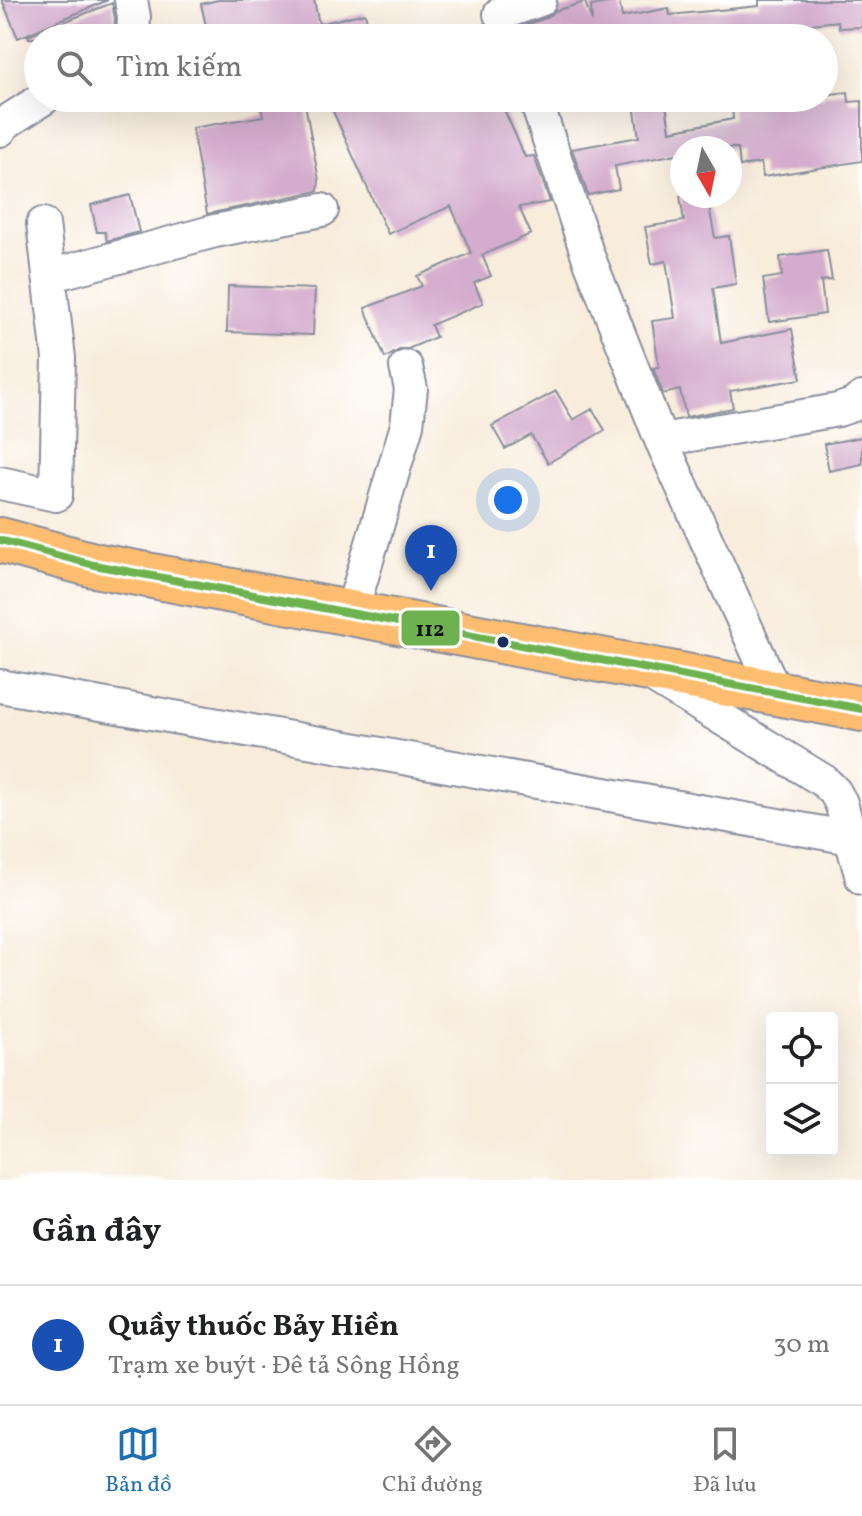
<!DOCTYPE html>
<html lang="vi">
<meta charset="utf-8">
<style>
:root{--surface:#fff;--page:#f6f6f6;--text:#202124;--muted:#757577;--line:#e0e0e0;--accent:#1f6fb2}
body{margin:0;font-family:Vollkorn,serif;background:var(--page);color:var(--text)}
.controls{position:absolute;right:24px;bottom:24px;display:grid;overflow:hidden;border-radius:8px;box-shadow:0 8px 32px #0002}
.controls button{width:72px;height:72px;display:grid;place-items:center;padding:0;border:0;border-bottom:2px solid var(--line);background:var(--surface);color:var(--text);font:40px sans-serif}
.compass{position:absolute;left:670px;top:136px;width:72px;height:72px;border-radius:50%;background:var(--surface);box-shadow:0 8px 32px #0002;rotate:171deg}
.you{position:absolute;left:508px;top:500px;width:28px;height:28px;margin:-20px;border:6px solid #fff;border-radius:50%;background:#1a73e8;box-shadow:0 0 0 12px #1a73e833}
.badge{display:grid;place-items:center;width:52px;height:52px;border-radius:50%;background:var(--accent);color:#fff;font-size:26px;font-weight:700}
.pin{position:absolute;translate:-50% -66px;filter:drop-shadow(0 2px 4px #0008)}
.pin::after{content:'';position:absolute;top:42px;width:28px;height:24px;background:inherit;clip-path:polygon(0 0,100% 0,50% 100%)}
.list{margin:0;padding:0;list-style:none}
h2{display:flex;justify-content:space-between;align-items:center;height:104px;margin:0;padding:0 32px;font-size:34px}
h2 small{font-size:26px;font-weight:400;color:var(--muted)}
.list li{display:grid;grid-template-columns:52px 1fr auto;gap:24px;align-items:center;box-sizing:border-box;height:120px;padding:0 32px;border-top:2px solid var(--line)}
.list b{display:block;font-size:30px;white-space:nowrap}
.list p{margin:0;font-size:26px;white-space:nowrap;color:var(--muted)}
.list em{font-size:26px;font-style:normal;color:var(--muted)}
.icon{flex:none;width:44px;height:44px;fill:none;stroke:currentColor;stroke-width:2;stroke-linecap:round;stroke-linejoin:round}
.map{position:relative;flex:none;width:862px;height:1180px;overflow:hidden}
.search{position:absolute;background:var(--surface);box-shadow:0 8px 32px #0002;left:24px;right:24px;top:24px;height:88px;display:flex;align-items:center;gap:20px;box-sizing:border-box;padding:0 28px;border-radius:44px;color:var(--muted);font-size:30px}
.sheet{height:224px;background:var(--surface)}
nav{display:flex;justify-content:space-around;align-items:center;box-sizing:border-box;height:112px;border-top:2px solid var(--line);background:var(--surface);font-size:22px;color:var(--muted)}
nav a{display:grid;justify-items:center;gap:4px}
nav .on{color:var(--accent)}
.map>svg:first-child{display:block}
.building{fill:#d4accd}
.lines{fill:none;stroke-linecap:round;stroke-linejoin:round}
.minor-casing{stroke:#8a8e9c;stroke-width:36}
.primary-casing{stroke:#8a8e9c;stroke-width:48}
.minor{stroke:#fff;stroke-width:32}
.primary{stroke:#fcbd6f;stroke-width:44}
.bus-1-casing{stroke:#fff;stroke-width:14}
.bus-1{stroke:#6db24f;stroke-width:8}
.bus-dot{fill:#1b2f5e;stroke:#fff;stroke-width:3}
.line-badge{stroke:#fff;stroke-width:3}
.pale-badge-label{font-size:22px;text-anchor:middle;font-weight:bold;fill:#111}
</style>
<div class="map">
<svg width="862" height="1180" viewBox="0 0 862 1180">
<rect width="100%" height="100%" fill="#fff"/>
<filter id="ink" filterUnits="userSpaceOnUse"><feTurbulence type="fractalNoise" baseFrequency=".0125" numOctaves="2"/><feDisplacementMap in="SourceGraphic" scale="16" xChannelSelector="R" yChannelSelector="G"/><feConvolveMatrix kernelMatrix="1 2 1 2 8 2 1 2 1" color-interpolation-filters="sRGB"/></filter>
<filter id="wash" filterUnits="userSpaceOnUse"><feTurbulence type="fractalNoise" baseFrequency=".006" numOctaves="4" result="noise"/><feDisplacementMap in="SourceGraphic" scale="32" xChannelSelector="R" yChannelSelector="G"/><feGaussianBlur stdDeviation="1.8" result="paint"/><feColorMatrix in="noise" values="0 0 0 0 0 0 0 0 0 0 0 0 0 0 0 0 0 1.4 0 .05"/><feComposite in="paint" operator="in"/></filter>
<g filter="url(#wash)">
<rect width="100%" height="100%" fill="#f8ecdb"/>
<g id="blocks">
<path class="building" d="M2 0H108L18 38Z
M218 0H314L319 24 365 13 371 38H248L246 27 208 35 201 4Z
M759 0H862V27L839 28 838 21 758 30 759 38H576L575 30 549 38H489L488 33 493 31 506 32 546 18 555 11 585 2 592 22 591 6 619 1 622 17 669 8 670 15 759 6Z
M112 3 115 18 114 38H29L28 36Z
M848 92 849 102 862 101V161L763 177 761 163 740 166 738 148H682V153L615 166 619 189 588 195 572 149 639 137 633 98H665L670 131 733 119 732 106 799 98H824V95Z
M259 98H304L319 181 318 191 207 214 192 128 263 116Z
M327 98H499L525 157 534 156 550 202 519 207 531 234 482 255 491 276 474 283 483 303 431 325 436 337 408 349H401L385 358 365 308 422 286 417 276 471 253 451 206 388 234Z
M130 195 139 232 107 241 105 232H97L91 205Z
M680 196H707L715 238 729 236 736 284 713 288 721 343 792 329 801 379 730 391 733 408 686 417 680 390 663 394 653 368 659 367 652 321 675 318 666 261 652 264 645 227 684 221Z
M827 250 832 280 821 281 825 314 769 322 763 279 782 276 780 257Z
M228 286 315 289 313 335 227 332Z
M556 391 573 420 592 409 605 430 548 463 531 435 505 449 492 426Z
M862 437V464L829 471 824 444Z"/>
</g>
</g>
<g filter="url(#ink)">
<use href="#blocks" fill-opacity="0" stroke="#8a8e9c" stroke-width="2"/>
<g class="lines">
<defs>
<path id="minor" d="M131 0 134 17 133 38
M500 14 540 0
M535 98 588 256 661 440 776 693
M0 130 5 123 44 98
M49 276 215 231 322 210
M661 440 838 410 853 405 862 398
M0 483 56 495 59 358 43 224
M351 614 407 425 411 389 406 367
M654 677 824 781 835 792 841 803 862 878
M0 686 862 840"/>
<path id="primary" d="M0 540 94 565 862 709"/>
</defs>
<use href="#minor" class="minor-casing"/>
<use href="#primary" class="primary-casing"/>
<use href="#minor" class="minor"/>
<use href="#primary" class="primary"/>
<defs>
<path id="bus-1" d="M0 540 94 565 862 709"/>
</defs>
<use href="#bus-1" class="bus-1-casing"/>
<use href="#bus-1" class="bus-1"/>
</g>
</g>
<circle class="bus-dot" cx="503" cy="642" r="7"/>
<rect class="line-badge" x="400" y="609" width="61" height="38" rx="8" fill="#6db24f"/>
<g class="pale-badge-label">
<text x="430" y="636">112</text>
</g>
</svg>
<div class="controls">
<button><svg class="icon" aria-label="locate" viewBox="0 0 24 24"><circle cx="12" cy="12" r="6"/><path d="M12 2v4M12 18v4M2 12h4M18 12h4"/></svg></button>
<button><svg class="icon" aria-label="layers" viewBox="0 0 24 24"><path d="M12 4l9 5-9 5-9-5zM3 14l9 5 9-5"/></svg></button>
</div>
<svg class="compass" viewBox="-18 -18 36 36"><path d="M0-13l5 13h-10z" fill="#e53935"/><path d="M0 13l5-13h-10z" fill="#757577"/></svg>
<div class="you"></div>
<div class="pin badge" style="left:431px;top:591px;background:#1a4fb4">1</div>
<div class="search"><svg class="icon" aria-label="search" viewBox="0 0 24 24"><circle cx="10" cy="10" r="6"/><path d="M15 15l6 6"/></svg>Tìm kiếm</div>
</div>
<section class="sheet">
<h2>Gần đây<small></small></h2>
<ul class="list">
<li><span class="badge" style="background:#1a4fb4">1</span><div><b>Quầy thuốc Bảy Hiền</b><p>Trạm xe buýt · Đê tả Sông Hồng</p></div><em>30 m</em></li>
</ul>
</section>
<nav>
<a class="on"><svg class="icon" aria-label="map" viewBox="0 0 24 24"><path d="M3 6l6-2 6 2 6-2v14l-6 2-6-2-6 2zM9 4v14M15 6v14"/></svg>Bản đồ</a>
<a><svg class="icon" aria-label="directions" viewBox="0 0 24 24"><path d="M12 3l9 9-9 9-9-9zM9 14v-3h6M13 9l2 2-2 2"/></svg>Chỉ đường</a>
<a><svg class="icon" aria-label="saved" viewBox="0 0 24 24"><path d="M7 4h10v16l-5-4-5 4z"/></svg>Đã lưu</a>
</nav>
